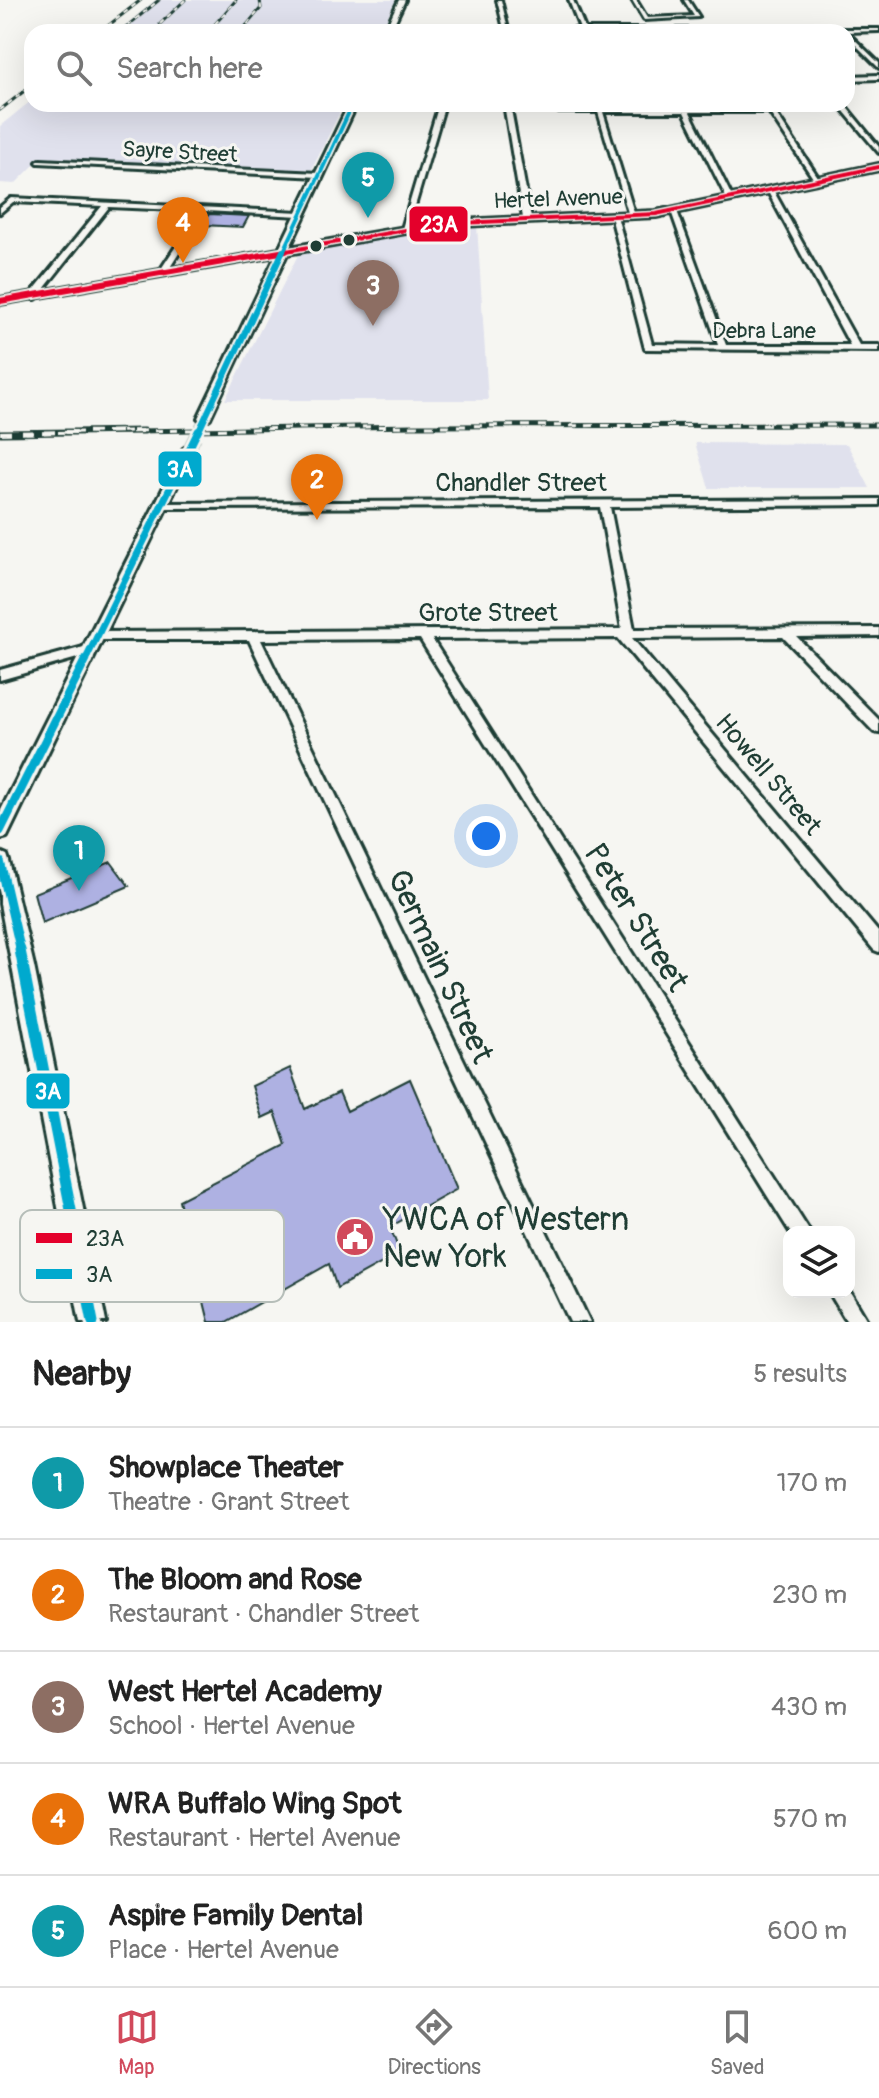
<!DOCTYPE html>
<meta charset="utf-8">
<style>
:root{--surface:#fff;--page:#f6f6f6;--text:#222;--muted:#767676;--line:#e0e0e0;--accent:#d1495b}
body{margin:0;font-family:Pangolin,sans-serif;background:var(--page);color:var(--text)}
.controls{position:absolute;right:24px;bottom:24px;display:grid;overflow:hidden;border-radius:16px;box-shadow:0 8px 32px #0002}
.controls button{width:72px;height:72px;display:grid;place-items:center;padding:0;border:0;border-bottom:2px solid var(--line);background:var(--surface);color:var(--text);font:40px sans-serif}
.you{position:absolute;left:486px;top:836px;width:28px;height:28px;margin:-20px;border:6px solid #fff;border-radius:50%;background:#1a73e8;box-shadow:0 0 0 12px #1a73e833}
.badge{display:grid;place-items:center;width:52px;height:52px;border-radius:50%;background:var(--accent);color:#fff;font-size:26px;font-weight:700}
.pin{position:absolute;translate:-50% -66px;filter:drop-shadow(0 2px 4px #0008)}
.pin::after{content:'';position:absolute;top:42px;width:28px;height:24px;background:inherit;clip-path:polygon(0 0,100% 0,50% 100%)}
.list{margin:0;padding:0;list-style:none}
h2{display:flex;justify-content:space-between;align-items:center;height:104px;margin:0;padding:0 32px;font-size:34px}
h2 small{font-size:26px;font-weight:400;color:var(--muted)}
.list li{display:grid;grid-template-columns:52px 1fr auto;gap:24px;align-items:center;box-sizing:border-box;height:112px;padding:0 32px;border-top:2px solid var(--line)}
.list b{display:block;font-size:30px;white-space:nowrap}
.list p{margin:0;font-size:26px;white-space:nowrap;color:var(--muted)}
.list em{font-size:26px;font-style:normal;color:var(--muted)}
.icon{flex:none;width:44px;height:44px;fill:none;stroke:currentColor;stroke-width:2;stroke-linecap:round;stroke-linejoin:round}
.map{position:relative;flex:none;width:879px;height:1322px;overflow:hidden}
.search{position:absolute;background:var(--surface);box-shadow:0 8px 32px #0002;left:24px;right:24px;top:24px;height:88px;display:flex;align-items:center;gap:20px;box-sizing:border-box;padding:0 28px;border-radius:24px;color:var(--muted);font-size:30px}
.sheet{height:664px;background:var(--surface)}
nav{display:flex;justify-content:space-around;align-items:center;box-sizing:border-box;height:112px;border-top:2px solid var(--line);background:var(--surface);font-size:22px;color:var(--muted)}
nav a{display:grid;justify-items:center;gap:4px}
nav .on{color:var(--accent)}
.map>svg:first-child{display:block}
.built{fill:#e0e1ed}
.building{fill:#aeb1e2;stroke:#1f3d34;stroke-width:2}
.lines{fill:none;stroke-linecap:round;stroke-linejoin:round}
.secondary-tunnel-far1{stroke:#cbd1cc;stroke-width:11;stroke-dasharray:11 6;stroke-linecap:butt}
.secondary-tunnel{stroke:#cbd1cc;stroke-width:14;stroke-dasharray:14 7;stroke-linecap:butt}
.street-casing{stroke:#1f3d34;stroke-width:6}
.secondary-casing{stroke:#1f3d34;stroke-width:6}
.street{fill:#f6f6f2;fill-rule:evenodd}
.secondary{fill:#f6f6f2;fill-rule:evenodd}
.rail-far2-casing{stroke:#1f3d34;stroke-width:3}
.rail-far1-casing{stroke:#1f3d34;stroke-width:5}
.rail-casing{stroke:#1f3d34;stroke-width:7}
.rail-far2{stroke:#f6f6f2;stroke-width:2;stroke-dasharray:5;stroke-linecap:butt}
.rail-far1{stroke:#f6f6f2;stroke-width:3;stroke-dasharray:8;stroke-linecap:butt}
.rail{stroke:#f6f6f2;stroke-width:4;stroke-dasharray:11;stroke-linecap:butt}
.bus-1-far1-casing{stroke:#f6f6f2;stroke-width:7}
.bus-1-casing{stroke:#f6f6f2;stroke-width:10}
.bus-2-far5-casing{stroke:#f6f6f2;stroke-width:6}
.bus-2-far4-casing{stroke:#f6f6f2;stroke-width:7}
.bus-2-far3-casing{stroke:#f6f6f2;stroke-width:10}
.bus-2-far2-casing{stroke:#f6f6f2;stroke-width:12}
.bus-2-far1-casing{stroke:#f6f6f2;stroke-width:15}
.bus-2-casing{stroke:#f6f6f2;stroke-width:17}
.bus-1-far1{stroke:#e4002b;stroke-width:4}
.bus-1{stroke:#e4002b;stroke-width:6}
.bus-2-far5{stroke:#00a9ce;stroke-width:3}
.bus-2-far4{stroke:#00a9ce;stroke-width:4}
.bus-2-far3{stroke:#00a9ce;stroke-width:6}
.bus-2-far2{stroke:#00a9ce;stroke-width:7}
.bus-2-far1{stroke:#00a9ce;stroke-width:9}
.bus-2{stroke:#00a9ce;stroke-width:11}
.bus-dot{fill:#1f3d34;stroke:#f6f6f2;stroke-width:3}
.labels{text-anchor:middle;stroke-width:6;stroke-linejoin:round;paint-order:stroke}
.far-street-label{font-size:22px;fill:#1f3d34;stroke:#f6f6f2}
.street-label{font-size:26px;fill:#1f3d34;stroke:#f6f6f2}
.near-street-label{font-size:32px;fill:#1f3d34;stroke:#f6f6f2}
.near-poi-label{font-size:32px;fill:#1f3d34;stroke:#f6f6f2;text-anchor:start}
.key{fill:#f6f6f2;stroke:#b6beb9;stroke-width:2}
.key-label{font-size:22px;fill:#1f3d34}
.line-badge{stroke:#f6f6f2;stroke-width:3}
.badge-label{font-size:22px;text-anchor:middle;font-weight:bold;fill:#fff}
</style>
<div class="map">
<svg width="879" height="1322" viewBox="0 0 879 1322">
<rect width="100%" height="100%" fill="#f6f6f2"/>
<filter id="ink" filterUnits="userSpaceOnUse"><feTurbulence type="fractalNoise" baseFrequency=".0125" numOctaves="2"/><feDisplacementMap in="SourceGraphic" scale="16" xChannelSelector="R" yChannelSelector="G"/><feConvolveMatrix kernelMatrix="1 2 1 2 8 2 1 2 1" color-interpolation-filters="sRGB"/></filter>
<g filter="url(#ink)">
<path class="built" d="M156 0H396L380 32H117Z
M32 100V104H344L311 171 41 158 15 184 0 183V126Z
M477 225 488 400H225L299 253Z
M695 443 847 444 870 488H709Z"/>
<path class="building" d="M209 214 249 216 243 227 202 225Z
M111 862 129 886 42 923 34 893Z
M290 1068 305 1109 339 1092 347 1111 410 1079 457 1189 390 1227 400 1253 337 1288 329 1264 226 1322H209L179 1200 286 1145 275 1112 262 1118 252 1086Z"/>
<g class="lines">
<path class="secondary-tunnel-far1" d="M197 433 204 418"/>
<path class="secondary-tunnel" d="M189 449 198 431"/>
<defs>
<path id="street" d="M497 0H501L508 29H580L569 0H573L585 29H879V31L847 32 879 63V68L847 36V32H845H847H421L387 27 389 26 425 30 504 29Z
M632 0H636L647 18 694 16 684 0H688L699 17 644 20Z
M879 75V79L847 80V76Z
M439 104H445L408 230 401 232Z
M504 104H510L531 218 527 220 523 218Z
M838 104H844L879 147V153Z
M766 105H770L773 109 820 180 815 181 769 112H690L733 199 730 201 727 199 684 112H603L635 216 632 218 629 216 598 112H559L556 110 559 108H767Z
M40 160 319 173 322 175 319 177 38 163 37 162Z
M770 188 773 190 859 345H879V351L645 349 611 216 614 214 617 216 652 344 718 345 671 211 674 209 677 211 726 345H850L767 190Z
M11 198 300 212 303 214 300 216 206 211 167 272 163 274 159 272 199 211 109 207 36 299H33L29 297 30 295 102 206 13 202 0 213V207Z
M879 499V505L610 507 634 629 879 628V636L797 637 879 720V733L874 732 783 637 632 638 879 933V952L874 950 618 638 432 639 810 1232H790L420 639 261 640 590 1322H570L249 640H98L92 636 98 632 622 629 600 507 159 508 158 506 159 504 163 503Z
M91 645 97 650 95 653 0 680V670Z
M849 1290 868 1322H847L829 1292H849Z"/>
<path id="secondary" d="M399 0H405L390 32H384Z
M349 104H357L290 247 440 221 656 211 879 164V170L656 217 440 227 287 254 210 418 204 422 198 418 276 256 0 304V298L279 249Z
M189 445 195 449 7 837 0 839V812L183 449Z
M0 852 7 855 9 861 34 966 106 1322H80L0 904Z"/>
</defs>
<use href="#street" class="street-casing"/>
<use href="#secondary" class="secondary-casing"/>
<use href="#street" class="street"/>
<use href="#secondary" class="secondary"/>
<defs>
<path id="rail-far2" d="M160 24 185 0
M215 24 236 0
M100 32 141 0
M120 32 159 0
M241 32 261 8 260 0
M0 110 32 85"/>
<path id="rail-far1" d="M26 433 412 426 879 425"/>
<path id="rail" d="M0 433 144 431"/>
</defs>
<use href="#rail-far2" class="rail-far2-casing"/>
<use href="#rail-far1" class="rail-far1-casing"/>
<use href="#rail" class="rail-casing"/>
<use href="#rail-far2" class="rail-far2"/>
<use href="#rail-far1" class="rail-far1"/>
<use href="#rail" class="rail"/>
<defs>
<path id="bus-1-far1" d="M275 253 440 224 656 214 879 167"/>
<path id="bus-1" d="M0 301 286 251"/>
<path id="bus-2-far5" d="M349 112 353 104"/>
<path id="bus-2-far4" d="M283 253 350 110"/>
<path id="bus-2-far3" d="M198 433 283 251"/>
<path id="bus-2-far2" d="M85 661 198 431"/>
<path id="bus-2-far1" d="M0 831 86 659
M0 861 21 952"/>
<path id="bus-2" d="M20 950 93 1322"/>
</defs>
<use href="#bus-1-far1" class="bus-1-far1-casing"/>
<use href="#bus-1" class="bus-1-casing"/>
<use href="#bus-2-far5" class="bus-2-far5-casing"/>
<use href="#bus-2-far4" class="bus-2-far4-casing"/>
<use href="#bus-2-far3" class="bus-2-far3-casing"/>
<use href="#bus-2-far2" class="bus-2-far2-casing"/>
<use href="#bus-2-far1" class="bus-2-far1-casing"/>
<use href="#bus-2" class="bus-2-casing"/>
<use href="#bus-1-far1" class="bus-1-far1"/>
<use href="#bus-1" class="bus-1"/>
<use href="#bus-2-far5" class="bus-2-far5"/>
<use href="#bus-2-far4" class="bus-2-far4"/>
<use href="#bus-2-far3" class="bus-2-far3"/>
<use href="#bus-2-far2" class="bus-2-far2"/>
<use href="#bus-2-far1" class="bus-2-far1"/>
<use href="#bus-2" class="bus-2"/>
</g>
</g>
<defs>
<symbol id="civic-disc" viewBox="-11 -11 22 22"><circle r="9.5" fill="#d1495b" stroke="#f6f6f2"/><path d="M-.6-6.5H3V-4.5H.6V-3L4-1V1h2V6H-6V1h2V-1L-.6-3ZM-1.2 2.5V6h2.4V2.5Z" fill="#fff"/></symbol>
</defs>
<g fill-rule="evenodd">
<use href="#civic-disc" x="333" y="1215" width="44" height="44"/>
</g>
<g class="bus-dot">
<circle cx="349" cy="240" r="7"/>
<circle cx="316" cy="246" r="7"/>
</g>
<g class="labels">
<g class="far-street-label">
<text transform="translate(180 151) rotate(3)" y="8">Sayre Street</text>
<text transform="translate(558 198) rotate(-2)" y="8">Hertel Avenue</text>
<text x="764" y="338">Debra Lane</text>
</g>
<g class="street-label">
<text x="521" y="491">Chandler Street</text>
<text x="488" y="621">Grote Street</text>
<text transform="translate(769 774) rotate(50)" y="9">Howell Street</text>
</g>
<g class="near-street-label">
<text transform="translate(637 917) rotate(58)" y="11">Peter Street</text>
<text transform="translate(441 966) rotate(65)" y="11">Germain Street</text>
</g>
<g class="near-poi-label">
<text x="383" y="1230">YWCA of Western<tspan x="383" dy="37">New York</tspan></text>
</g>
</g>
<rect x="20" y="1210" width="264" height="92" rx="12" class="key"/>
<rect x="36" y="1233" width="36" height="10" fill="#e4002b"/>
<rect x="36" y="1269" width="36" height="10" fill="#00a9ce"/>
<g class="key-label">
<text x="86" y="1246">23A</text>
<text x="86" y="1282">3A</text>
</g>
<g class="line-badge">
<rect x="408" y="205" width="61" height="38" rx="8" fill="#e4002b"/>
<rect x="157" y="450" width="46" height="38" rx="8" fill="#00a9ce"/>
<rect x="25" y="1072" width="46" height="38" rx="8" fill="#00a9ce"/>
</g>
<g class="badge-label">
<text x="439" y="232">23A</text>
<text x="180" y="477">3A</text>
<text x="48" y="1099">3A</text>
</g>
</svg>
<div class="controls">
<button><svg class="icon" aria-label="layers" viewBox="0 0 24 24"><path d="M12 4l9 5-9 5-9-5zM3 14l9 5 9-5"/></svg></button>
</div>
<div class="you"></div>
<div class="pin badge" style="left:79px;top:891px;background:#0f9aa8">1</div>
<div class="pin badge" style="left:317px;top:520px;background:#e8710a">2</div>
<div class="pin badge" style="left:373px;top:326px;background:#8d6e63">3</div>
<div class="pin badge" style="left:183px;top:263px;background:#e8710a">4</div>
<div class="pin badge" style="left:368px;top:218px;background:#0f9aa8">5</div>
<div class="search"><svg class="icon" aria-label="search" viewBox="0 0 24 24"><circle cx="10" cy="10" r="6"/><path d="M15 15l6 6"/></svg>Search here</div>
</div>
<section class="sheet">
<h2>Nearby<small>5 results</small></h2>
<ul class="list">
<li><span class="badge" style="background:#0f9aa8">1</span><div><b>Showplace Theater</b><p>Theatre · Grant Street</p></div><em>170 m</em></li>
<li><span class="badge" style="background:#e8710a">2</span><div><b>The Bloom and Rose</b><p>Restaurant · Chandler Street</p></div><em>230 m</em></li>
<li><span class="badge" style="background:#8d6e63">3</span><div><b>West Hertel Academy</b><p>School · Hertel Avenue</p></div><em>430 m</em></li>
<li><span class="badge" style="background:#e8710a">4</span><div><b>WRA Buffalo Wing Spot</b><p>Restaurant · Hertel Avenue</p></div><em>570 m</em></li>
<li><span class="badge" style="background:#0f9aa8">5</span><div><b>Aspire Family Dental</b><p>Place · Hertel Avenue</p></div><em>600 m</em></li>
</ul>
</section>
<nav>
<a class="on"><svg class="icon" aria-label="map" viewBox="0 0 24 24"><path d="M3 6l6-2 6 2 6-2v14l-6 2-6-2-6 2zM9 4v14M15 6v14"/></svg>Map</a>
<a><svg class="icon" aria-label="directions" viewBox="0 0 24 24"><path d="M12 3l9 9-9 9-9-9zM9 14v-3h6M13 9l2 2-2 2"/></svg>Directions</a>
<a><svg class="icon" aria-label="saved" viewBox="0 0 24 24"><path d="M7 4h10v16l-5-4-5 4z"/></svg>Saved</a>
</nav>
